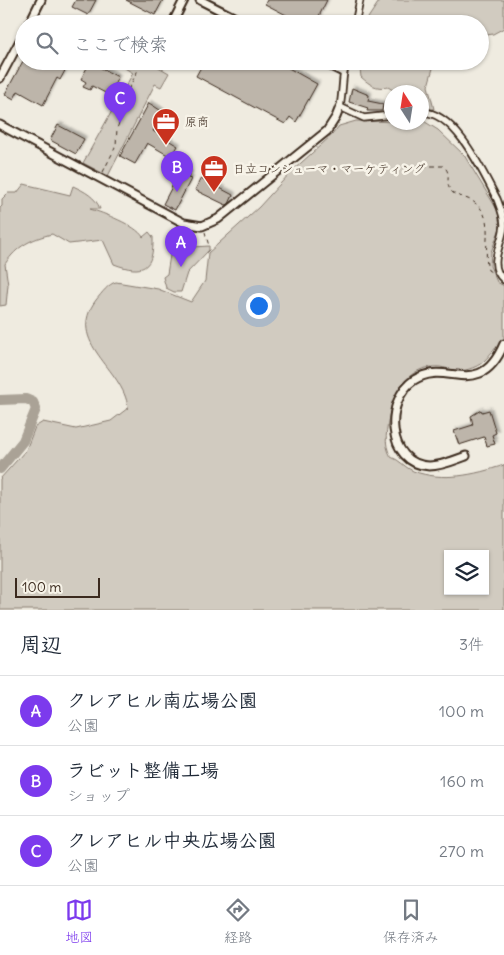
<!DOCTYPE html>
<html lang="ja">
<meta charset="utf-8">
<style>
:root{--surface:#fff;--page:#f6f6f7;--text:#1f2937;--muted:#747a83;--line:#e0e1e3;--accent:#7c3aed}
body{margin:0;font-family:Delius,"Klee One",sans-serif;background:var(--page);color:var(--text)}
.controls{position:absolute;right:15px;bottom:15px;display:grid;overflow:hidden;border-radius:0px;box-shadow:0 1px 4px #0004}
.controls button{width:45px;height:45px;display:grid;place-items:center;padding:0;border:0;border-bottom:1px solid var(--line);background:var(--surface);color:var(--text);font:25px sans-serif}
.compass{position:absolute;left:384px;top:85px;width:45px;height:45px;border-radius:50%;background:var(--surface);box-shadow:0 1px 4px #0004;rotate:348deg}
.scale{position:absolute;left:15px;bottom:12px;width:85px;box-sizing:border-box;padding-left:5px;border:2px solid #3b2a1e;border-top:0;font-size:14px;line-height:18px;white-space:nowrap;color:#3b2a1e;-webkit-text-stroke:4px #f7f3e8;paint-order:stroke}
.you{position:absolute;left:258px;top:305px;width:18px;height:18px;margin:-12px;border:4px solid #fff;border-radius:50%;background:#1a73e8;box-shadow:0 0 0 8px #1a73e833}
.badge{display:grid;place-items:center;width:32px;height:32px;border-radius:50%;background:var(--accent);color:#fff;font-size:16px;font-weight:700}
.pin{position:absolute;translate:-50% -41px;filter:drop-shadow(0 1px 2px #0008)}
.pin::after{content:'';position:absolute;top:26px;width:18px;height:15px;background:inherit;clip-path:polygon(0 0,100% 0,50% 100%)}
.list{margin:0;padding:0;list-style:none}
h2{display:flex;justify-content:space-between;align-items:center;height:65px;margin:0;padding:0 20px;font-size:21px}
h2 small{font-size:16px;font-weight:400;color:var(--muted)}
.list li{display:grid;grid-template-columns:32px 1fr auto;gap:15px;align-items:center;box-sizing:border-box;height:70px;padding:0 20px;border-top:1px solid var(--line)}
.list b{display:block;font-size:19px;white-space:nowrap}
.list p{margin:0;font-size:16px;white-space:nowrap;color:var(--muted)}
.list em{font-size:16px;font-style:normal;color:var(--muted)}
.icon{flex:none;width:28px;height:28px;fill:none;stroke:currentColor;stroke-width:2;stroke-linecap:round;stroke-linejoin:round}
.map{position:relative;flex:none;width:504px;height:610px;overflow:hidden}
.search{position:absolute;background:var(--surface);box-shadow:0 1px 4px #0004;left:15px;right:15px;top:15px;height:55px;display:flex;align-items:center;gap:12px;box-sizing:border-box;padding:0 18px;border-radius:28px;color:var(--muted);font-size:19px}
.sheet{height:275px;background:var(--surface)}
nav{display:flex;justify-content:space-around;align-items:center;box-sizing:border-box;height:70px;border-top:1px solid var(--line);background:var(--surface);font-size:14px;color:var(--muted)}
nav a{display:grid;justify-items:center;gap:2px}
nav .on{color:var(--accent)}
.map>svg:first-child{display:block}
.green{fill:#d1cbc0;stroke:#867a6f;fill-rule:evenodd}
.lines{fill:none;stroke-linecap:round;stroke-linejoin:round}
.river{stroke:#aaa296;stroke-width:10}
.building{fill:#bdb5aa;stroke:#3b2a1e;filter:url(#shadow)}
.minor-casing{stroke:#3b2a1e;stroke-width:9}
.tertiary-casing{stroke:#3b2a1e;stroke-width:11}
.path{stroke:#3b2a1e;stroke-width:1;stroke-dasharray:4 4;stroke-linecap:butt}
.minor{stroke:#f7f3e8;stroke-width:5.5}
.tertiary{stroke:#f7f3e8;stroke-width:7}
.labels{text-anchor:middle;stroke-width:5;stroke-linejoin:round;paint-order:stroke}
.poi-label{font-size:12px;fill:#3b2a1e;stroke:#f7f3e8;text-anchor:start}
</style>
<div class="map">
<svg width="504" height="610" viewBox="0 0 504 610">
<defs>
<filter id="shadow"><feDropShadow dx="2.5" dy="-2.5" stdDeviation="1" flood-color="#0004"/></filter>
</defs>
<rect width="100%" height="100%" fill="#efebe0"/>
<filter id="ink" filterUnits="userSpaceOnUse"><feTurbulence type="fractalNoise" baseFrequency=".02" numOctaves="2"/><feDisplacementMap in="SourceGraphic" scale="10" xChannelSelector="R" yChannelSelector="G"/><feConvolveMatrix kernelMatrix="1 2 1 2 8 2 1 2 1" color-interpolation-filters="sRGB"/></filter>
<g filter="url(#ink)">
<path class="green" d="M380 0H504V28L493 34 480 36V24H364Z
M126 61H148L169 73 161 87 155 84 108 176 83 163 133 73 123 67Z
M359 61H435L428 86 434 109H422V92H396L388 87C376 89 370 85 361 77Z
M422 120 438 130 464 155 498 211 500 228 491 252 490 266 497 282 504 286V348L499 345C491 351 487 361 477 366 453 377 450 365 432 367 407 369 393 393 389 416 387 430 383 443 391 457 400 460 404 467 413 471 443 482 474 475 504 465V610H0V479L26 450 35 427 43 422 76 429 111 421 128 408C124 368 64 343 96 300 102 293 108 284 116 282L158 289 191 302 205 281 208 253 259 207 291 172 332 135 339 126 356 121 422 122ZM448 554H485V591H448Z
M24 184 70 195 73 186C84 191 96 197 100 209H90C103 213 136 225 143 237L149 232 153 237C154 269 143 275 114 264L103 240 69 244 52 234C31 239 17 246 5 264L8 285 6 305 0 306V208L2 206V199L8 193H17Z
M172 243 193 247 209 246V250L187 273 181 292H174L166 288 163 277 167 274Z"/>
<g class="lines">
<path class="river" d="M0 400 26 399 33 402 36 409 23 441 0 469"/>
</g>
<path class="building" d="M76 0H96L88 15 72 7Z
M126 0H163L155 15Z
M267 0H327L315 24H290L292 18 265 4Z
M23 61H70L60 80 57 78 43 105 18 91 14 99 5 94Z
M193 61H276L317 84 296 122 290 117 285 124 196 76 201 67Z
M90 62 118 77 109 95 92 86 90 90 83 87 86 82 81 79Z
M352 88 369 95 368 101 383 104 382 111H367L368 108 349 102Z
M149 103 163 112 153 131 178 146 171 157 147 143 135 164 120 156Z
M58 125 84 139 76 154 50 140Z
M185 171 190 174 188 178 191 179 175 210 163 204 179 173 183 175Z
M201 178 233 195 229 204 226 205 195 190Z
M481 410 482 412 489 410 496 433 492 435 495 444 487 446 484 437 459 445 454 431 473 425 471 416Z"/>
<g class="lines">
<defs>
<path id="minor" d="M355 24 360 0
M346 61C342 75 343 91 340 107L364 118 392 115
M422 112C456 112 483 173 497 199 500 207 504 216 504 225 503 244 486 265 504 280"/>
<path id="tertiary" d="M200 0 247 24
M29 24 41 0
M172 24 184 0
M321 61 343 72
M0 78 24 33
M0 125 184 223 202 226 218 219 327 131 336 117 340 107
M466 456C455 460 442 466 429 466 386 464 384 400 414 380 447 358 479 402 504 344"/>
</defs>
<use href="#minor" class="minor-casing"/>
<use href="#tertiary" class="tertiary-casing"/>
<path class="path" d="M415 166H443C453 173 444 183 451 191 456 197 468 197 475 203 496 218 482 249 488 270L491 272
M103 172 116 146 117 128 122 117 124 98 138 70 139 61
M205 232 209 246"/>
<use href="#minor" class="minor"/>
<use href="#tertiary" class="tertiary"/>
</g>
</g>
<defs>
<symbol id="office-pin" viewBox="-11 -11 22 30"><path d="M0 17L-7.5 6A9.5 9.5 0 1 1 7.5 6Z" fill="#c8321e" stroke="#f7f3e8"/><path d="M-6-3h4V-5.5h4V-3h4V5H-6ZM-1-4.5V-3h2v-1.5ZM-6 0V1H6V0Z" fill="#fff"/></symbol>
</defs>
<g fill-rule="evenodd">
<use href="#office-pin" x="150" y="106" width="32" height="43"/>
<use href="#office-pin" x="198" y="153" width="32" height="43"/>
</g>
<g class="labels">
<g class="poi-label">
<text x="185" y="126">原商</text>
<text x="233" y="173">日立コンシューマ・マーケティング</text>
</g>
</g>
</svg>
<div class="controls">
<button><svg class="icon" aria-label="layers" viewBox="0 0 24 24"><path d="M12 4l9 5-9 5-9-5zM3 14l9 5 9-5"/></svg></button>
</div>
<svg class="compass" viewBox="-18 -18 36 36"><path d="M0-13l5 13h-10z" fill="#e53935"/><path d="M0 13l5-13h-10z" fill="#747a83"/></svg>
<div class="scale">100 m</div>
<div class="you"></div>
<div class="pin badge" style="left:181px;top:267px">A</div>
<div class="pin badge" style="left:177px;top:192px">B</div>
<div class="pin badge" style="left:120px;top:123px">C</div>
<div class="search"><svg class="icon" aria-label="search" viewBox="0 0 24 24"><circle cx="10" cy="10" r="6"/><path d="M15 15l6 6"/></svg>ここで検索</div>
</div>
<section class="sheet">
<h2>周辺<small>3件</small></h2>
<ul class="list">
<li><span class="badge">A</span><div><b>クレアヒル南広場公園</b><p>公園</p></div><em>100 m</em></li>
<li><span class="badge">B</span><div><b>ラビット整備工場</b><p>ショップ</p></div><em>160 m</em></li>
<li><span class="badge">C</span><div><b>クレアヒル中央広場公園</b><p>公園</p></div><em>270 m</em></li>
</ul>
</section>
<nav>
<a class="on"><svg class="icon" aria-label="map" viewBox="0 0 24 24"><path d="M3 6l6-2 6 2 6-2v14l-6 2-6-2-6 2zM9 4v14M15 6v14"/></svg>地図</a>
<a><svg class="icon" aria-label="directions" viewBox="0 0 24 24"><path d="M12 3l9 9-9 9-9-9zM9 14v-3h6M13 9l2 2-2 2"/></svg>経路</a>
<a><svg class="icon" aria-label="saved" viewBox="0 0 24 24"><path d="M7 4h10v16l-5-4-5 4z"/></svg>保存済み</a>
</nav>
